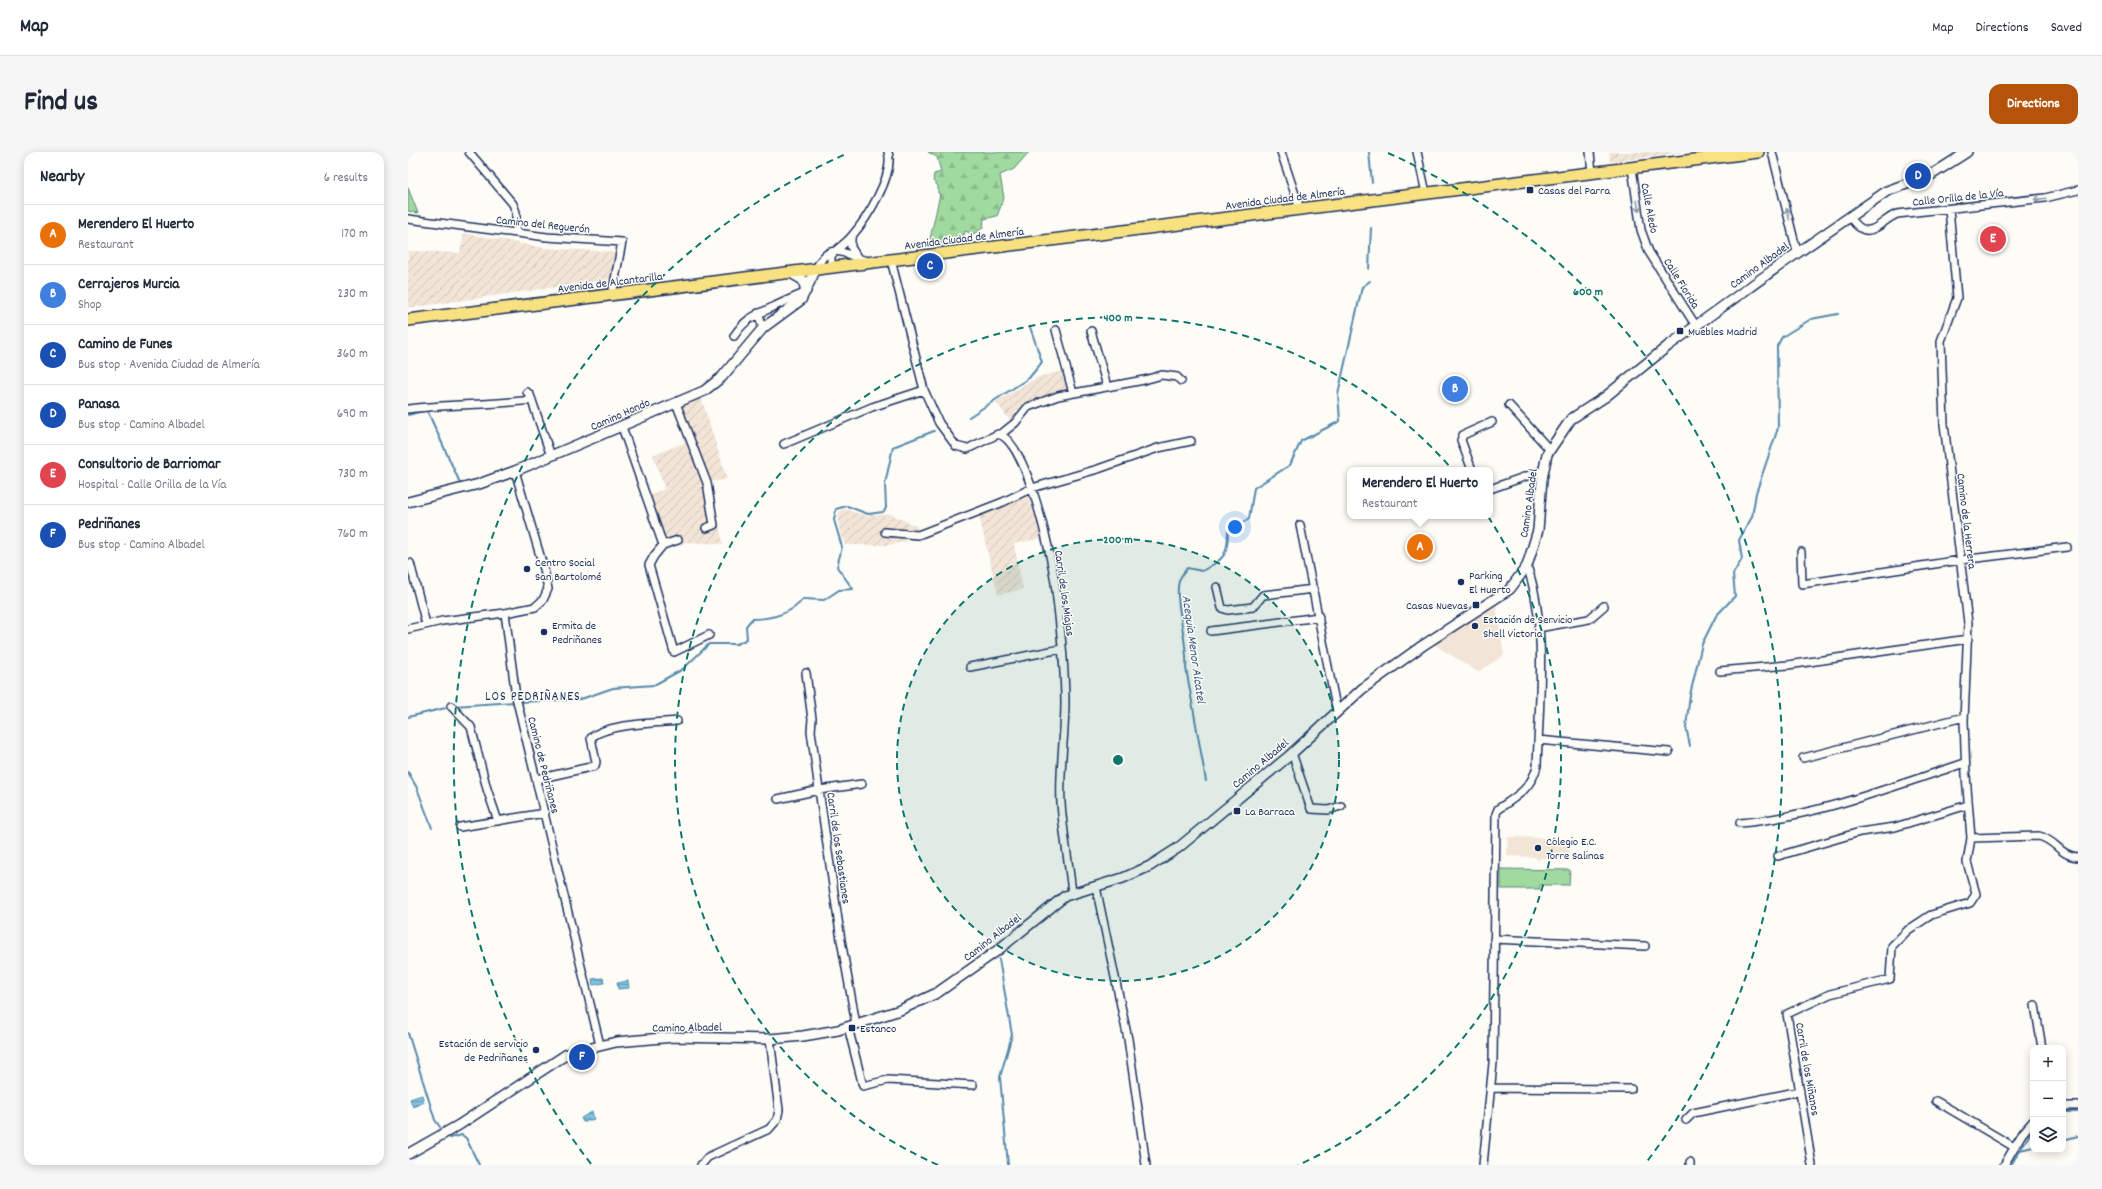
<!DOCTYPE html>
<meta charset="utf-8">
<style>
:root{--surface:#fff;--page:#f6f6f7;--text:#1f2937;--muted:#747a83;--line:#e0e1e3;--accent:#b45309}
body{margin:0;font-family:Dekko,sans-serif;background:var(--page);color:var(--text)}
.controls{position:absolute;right:12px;bottom:12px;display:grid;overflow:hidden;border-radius:8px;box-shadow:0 2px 10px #0003}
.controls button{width:36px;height:36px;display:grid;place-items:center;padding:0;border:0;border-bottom:1px solid var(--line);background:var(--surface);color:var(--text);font:20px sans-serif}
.you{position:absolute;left:827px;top:375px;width:14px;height:14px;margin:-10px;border:3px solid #fff;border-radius:50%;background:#1a73e8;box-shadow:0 0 0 6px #1a73e833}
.badge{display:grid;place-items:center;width:26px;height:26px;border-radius:50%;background:var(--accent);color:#fff;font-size:13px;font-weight:700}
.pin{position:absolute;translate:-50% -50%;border:2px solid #fff;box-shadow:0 1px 4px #0006}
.popup{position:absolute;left:939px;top:315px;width:146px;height:52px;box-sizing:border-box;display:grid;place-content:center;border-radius:8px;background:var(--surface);filter:drop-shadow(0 1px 3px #0005);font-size:13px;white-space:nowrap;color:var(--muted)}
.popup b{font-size:15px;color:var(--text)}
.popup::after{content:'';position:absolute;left:50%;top:100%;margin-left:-8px;border:8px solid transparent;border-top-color:var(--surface)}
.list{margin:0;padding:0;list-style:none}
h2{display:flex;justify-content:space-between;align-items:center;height:52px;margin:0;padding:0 16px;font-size:17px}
h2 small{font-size:13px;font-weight:400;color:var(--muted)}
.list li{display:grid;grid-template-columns:26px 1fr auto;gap:12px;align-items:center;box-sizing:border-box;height:60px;padding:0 16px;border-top:1px solid var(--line)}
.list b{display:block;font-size:15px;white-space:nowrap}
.list p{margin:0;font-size:13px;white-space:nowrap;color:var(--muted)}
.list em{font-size:13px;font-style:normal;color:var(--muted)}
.icon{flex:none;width:22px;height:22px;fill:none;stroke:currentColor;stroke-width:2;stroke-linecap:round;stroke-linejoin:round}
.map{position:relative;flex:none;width:1670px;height:1013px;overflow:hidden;border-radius:12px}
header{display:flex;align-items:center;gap:24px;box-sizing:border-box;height:56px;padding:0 20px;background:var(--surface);border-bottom:1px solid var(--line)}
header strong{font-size:19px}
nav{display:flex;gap:22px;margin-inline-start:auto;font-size:14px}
.intro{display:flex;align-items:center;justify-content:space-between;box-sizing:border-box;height:96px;padding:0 24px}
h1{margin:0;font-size:28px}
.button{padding:10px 18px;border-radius:12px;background:var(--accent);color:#fff;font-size:14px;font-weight:700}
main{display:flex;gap:24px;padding:0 24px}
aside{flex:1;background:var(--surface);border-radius:12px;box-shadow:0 2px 10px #0003}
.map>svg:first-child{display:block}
.built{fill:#f2e4d6}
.industrial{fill:url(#industrial-furrows)}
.forest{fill:url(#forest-firs);stroke:#5e847e}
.pitch{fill:#a0da9f;stroke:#5e847e}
.water{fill:url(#water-rules);stroke:#5788ac}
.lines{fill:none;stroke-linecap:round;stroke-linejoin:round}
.stream{stroke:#5788ac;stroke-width:2}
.minor-casing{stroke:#1b2f5e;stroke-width:10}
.secondary-casing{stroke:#1b2f5e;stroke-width:12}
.primary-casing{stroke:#1b2f5e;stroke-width:14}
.minor{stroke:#fdfcf7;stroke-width:7}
.secondary{stroke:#fdfcf7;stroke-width:9}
.primary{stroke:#f8e181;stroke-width:11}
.oneway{stroke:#8c96aa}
.ring{fill:none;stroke:#0f766e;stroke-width:2;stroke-dasharray:7 5}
.poi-dot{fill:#1b2f5e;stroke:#fdfcf7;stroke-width:1.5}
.labels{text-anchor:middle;stroke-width:3;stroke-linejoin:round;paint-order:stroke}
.poi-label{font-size:12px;fill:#1b2f5e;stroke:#fdfcf7;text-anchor:start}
.street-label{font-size:12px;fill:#1b2f5e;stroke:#fdfcf7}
.water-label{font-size:13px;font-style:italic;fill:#395b85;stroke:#fdfcf7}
.neighbourhood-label{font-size:13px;letter-spacing:1px;fill:#1b2f5e;stroke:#fdfcf7}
.centre{fill:#0f766e;stroke:#fdfcf7;stroke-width:2}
.ring-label{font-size:12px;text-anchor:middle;font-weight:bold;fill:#0f766e;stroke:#fdfcf7;stroke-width:3;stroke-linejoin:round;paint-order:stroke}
</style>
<header>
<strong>Map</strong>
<nav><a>Map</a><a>Directions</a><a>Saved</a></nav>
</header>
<div class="intro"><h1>Find us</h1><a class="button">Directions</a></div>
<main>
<aside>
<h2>Nearby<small>6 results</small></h2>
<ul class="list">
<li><span class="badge" style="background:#e8710a">A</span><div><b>Merendero El Huerto</b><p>Restaurant</p></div><em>170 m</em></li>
<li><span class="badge" style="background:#3f7fe0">B</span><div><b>Cerrajeros Murcia</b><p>Shop</p></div><em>230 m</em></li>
<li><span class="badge" style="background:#1a4fb4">C</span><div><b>Camino de Funes</b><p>Bus stop · Avenida Ciudad de Almería</p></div><em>360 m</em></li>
<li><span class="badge" style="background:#1a4fb4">D</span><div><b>Panasa</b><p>Bus stop · Camino Albadel</p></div><em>690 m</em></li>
<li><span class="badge" style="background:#e0444e">E</span><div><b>Consultorio de Barriomar</b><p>Hospital · Calle Orilla de la Vía</p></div><em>730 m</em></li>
<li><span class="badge" style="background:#1a4fb4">F</span><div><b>Pedriñanes</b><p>Bus stop · Camino Albadel</p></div><em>760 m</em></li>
</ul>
</aside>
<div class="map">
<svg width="1670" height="1013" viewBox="0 0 1670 1013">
<defs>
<pattern id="industrial-furrows" width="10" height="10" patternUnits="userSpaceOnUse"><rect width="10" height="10" fill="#f2e4d6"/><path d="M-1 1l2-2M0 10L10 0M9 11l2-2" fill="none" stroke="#cfc4ba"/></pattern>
<pattern id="forest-firs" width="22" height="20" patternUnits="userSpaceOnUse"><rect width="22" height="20" fill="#a0da9f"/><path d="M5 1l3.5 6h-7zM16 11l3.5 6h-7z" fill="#89bb8b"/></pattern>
<pattern id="water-rules" width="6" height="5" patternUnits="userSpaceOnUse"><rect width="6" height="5" fill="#7fc3e0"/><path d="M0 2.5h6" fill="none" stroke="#679fb9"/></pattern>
</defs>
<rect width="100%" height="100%" fill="#fdfcf7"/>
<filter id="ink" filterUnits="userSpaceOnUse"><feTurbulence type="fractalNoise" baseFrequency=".025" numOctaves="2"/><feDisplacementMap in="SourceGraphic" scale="8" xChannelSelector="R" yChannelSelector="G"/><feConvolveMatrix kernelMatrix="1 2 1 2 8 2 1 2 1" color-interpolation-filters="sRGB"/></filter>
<g filter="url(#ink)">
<path class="built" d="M1087 446 1096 503 1070 520 1021 489Z
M1100 685 1162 687 1161 707 1132 706V708L1128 707V705L1099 704Z"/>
<path class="industrial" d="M1201 0H1276L1202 10Z
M56 81 137 96 206 100 204 127 0 156V99L52 101Z
M655 219 662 239 632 246 619 252 607 261 603 270 588 250 630 225Z
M293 245 319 327 302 330 315 392 278 390 264 393 255 398 237 344 257 337 245 303 276 291 275 253Z
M621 344 633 386 606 392 615 437 590 443 571 364Z
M436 357 459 364 483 362 509 375 512 386 481 393H437L431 376 430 363 432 359Z"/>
<path class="forest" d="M520 0H621L606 17 592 23 596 46 589 64 576 67 575 76 565 82 557 79 554 93 539 94 522 87 532 42 530 41V34L525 29 526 22 533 20 529 5Z"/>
<path class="pitch" d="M0 36 10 61 0 59Z
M1093 717 1162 718 1161 733H1132V737H1093Z"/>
<path class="water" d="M195 826 196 831 185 833 184 827Z
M220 829 221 836 210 837 209 831Z
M14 943 16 950 5 955 2 947Z
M184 960 186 967 175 970 173 966Z"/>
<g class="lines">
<path class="stream" d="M961 0 964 31
M961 117 963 76
M0 263 19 258 53 333
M561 265 621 226 634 210 622 175
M112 550 173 547 205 536 246 533 275 517 301 492H329L339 487 338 474 344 467C362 467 384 462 395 447L416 448 431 438 445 437 429 415 434 395 426 368 428 357 439 354 460 362 475 360 478 356 477 332 485 295 526 279
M46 554 107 550
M0 565 42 555
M1282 594 1278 575 1282 543 1294 492 1308 464 1327 444 1325 422 1334 407 1331 388 1344 365 1348 341 1370 276 1369 194 1374 185 1403 167 1430 162
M0 620 9 636 24 676
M798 629 778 516C781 493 764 442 772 427 773 423 777 420 779 416L794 419C817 406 820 404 820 378L841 367 846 336 882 313 893 289 932 269 930 242 954 135 962 129
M591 807 604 883 592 925 600 1013
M0 881 27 968 32 975
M1655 960H1670
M42 986 54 983 58 986 71 1013
M1655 988 1670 984
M1612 998 1625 995
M1603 1013 1625 977"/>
<defs>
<path id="minor" d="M61 0 105 52 108 60V81
M873 0 892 57
M1009 0 1018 41
M1182 0 1184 21
M1364 0 1389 100
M1224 16 1233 78 1241 100 1288 174
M1442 65C1461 93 1471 69 1489 62L1637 46 1670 38
M0 67 139 85 214 90 204 143
M443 86V95L449 105
M483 108 516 238 531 271 548 294 559 297 590 282C619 289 643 403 647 431 652 470 657 512 657 551 657 584 651 618 653 651 655 681 661 711 664 741
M426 115 423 110V104C428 97 437 92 443 85 458 68 487 23 480 0
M408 117C422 86 437 104 460 109
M350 161 355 176
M648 178 665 241
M683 179 699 234
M326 184C338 166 346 164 365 155 376 150 386 145 397 141
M119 240 122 243 143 304
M268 251 299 331 306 373 298 376
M1101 253 1142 298
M0 257C41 252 83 253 124 248
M214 275 255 393 270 388
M592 283 607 271 620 255 650 244 736 228 754 223 769 225 773 229
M376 292 464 255 516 238
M1064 318 1053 288 1055 283 1084 270
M107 319 136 417 140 437 135 448 127 455 97 461 108 545 192 893
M1082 337 1136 318
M892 373 929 560
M477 380 510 383 595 350 624 336 690 317 750 296 783 289
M255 393 246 404 241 413 266 500 301 483
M1393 400 1394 432 1553 408 1659 395
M2 411 18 472
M809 435 814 456 820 458 845 455 855 443 906 437
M1130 476 1181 467 1196 454
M0 477 34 469 97 461
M803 479 911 465
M562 515 653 497
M1312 519 1380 513 1560 487
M398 521 404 567 403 579 411 638 433 788 448 872
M43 554 63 575 79 637 90 669
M1130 588 1261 600
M884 601 903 657 920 658 933 654
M1395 606 1556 565
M129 627 187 614 188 610 183 586C197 572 248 571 269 569
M370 647 411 638 454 632
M1332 671C1407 665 1485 634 1557 611
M52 675 137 661
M1563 686 1631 684C1648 688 1652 704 1670 705
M1370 704 1452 680 1487 675 1560 653
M688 735 720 887 738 1013
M1086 787 1237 794
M1627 853 1634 896
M440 875 455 934 480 928 565 933
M1083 936 1223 937
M1528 949 1606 995
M1655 954H1670
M1278 968 1285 961 1392 939
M1282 1010V1013
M293 1013 300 1005 361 977 369 968 371 958 362 887
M1075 1013 1085 911 1088 662 1090 657C1108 645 1124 636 1129 614 1131 553 1140 472 1119 414
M1404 1013 1379 862 1422 842 1482 827 1484 794 1500 778 1523 763 1562 751 1568 742 1559 710 1563 686 1558 623 1556 569 1560 471 1536 272 1533 189 1549 146 1541 57
M1596 1013 1614 982 1625 969"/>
<path id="secondary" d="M383 121 395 128 398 139
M0 350 71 332 107 319 296 239 314 225 355 176 393 148 408 117
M0 1002 51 973 159 902 208 890 266 885 362 887 395 884 430 878 492 858 529 841 590 798 657 744 715 726 742 714 770 696 881 604 954 537 1014 494 1102 437 1119 414 1130 378 1134 327 1139 302 1163 267 1197 245 1260 194 1375 111 1479 39 1523 23 1559 0"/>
<path id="primary" d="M0 168 1350 0"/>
</defs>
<use href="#minor" class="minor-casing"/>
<use href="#secondary" class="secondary-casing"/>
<use href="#primary" class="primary-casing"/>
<use href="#minor" class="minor"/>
<use href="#secondary" class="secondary"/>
<use href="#primary" class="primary"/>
</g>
<defs><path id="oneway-shaft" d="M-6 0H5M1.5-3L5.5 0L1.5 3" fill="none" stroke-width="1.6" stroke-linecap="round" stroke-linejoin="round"/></defs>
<g class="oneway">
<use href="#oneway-shaft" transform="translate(1632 47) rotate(173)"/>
<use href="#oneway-shaft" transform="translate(1230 54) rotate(82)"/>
<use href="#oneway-shaft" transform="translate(1380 62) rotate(-104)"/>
</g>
</g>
<circle cx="710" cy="608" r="221" fill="#0f766e" fill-opacity=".12"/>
<g class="ring">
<circle cx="710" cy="608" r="221"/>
<path d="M530 1013A443 443 0 1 1 890 1013"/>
<path d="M183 1012A664 664 0 0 1 440 1M980 1A664 664 0 0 1 1237 1012"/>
</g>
<g class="poi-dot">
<rect x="1118" y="34" width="8" height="8" rx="2"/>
<rect x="1268" y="175" width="8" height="8" rx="2"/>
<circle cx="119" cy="417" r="4"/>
<circle cx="1053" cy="430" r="4"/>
<rect x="1064" y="449" width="8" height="8" rx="2"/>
<circle cx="1067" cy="474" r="4"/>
<circle cx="136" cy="480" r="4"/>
<rect x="825" y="655" width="8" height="8" rx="2"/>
<circle cx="1130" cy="696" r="4"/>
<rect x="440" y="872" width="8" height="8" rx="2"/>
<circle cx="128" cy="898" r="4"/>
</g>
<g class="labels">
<g class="poi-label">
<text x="1130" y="42">Casas del Parra</text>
<text x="1280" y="183">Muebles Madrid</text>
<text x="127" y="414">Centro Social<tspan x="127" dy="14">San Bartolomé</tspan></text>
<text x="1061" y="427">Parking<tspan x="1061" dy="14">El Huerto</tspan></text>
<text x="1060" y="457" text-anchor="end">Casas Nuevas</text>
<text x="1075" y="471">Estación de Servicio<tspan x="1075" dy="14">Shell Victoria</tspan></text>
<text x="144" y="477">Ermita de<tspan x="144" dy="14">Pedriñanes</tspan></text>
<text x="837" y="663">La Barraca</text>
<text x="1138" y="693">Colegio E.C.<tspan x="1138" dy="14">Torre Salinas</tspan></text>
<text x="452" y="880">Estanco</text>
<text x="120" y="895" text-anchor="end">Estación de servicio<tspan x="120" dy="14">de Pedriñanes</tspan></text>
</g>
<g class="street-label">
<text transform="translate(1550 45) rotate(-6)" y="4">Calle Orilla de la Vía</text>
<text transform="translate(877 46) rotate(-7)" y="4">Avenida Ciudad de Almería</text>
<text transform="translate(1242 56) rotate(79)" y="4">Calle Aledo</text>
<text transform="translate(135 72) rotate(6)" y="4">Camino del Reguerón</text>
<text transform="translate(556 86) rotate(-7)" y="4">Avenida Ciudad de Almería</text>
<text transform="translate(1351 113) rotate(-36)" y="4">Camino Albadel</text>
<text transform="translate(202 130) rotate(-7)" y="4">Avenida de Alcantarilla</text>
<text transform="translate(1274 131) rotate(58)" y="4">Calle Florida</text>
<text transform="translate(212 262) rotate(-24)" y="4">Camino Hondo</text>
<text transform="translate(1120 351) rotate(-82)" y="4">Camino Albadel</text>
<text transform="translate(1559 369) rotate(83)" y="4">Camino de la Herrera</text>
<text transform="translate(657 441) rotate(82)" y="4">Carril de los Miajas</text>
<text transform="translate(852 611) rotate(-40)" y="4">Camino Albadel</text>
<text transform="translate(136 613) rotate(76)" y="4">Camino de Pedriñanes</text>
<text transform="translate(431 696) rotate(82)" y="4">Carril de los Sebastianes</text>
<text transform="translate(584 785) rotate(-38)" y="4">Camino Albadel</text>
<text transform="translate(279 875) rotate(-1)" y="4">Camino Albadel</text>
<text transform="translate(1400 917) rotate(80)" y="4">Carril de los Miñanos</text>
</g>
<g class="water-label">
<text transform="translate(787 497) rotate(82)" y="5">Acequia Menor Alcatel</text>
</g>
<g class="neighbourhood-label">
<text x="125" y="548">LOS PEDRIÑANES</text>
</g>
</g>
<circle cx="710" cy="608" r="6" class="centre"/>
<g class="ring-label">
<text x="1180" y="143">600 m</text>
<text x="710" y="169">400 m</text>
<text x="710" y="391">200 m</text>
</g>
</svg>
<div class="controls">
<button>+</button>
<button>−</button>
<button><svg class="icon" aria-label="layers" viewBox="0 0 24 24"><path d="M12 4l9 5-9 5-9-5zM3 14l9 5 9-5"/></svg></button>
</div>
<div class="you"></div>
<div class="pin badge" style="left:1012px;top:395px;background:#e8710a">A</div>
<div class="popup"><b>Merendero El Huerto</b>Restaurant</div>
<div class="pin badge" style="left:1047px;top:237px;background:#3f7fe0">B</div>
<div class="pin badge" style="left:522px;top:114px;background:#1a4fb4">C</div>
<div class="pin badge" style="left:1510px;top:24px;background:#1a4fb4">D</div>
<div class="pin badge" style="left:1585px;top:87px;background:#e0444e">E</div>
<div class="pin badge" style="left:174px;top:905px;background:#1a4fb4">F</div>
</div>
</main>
